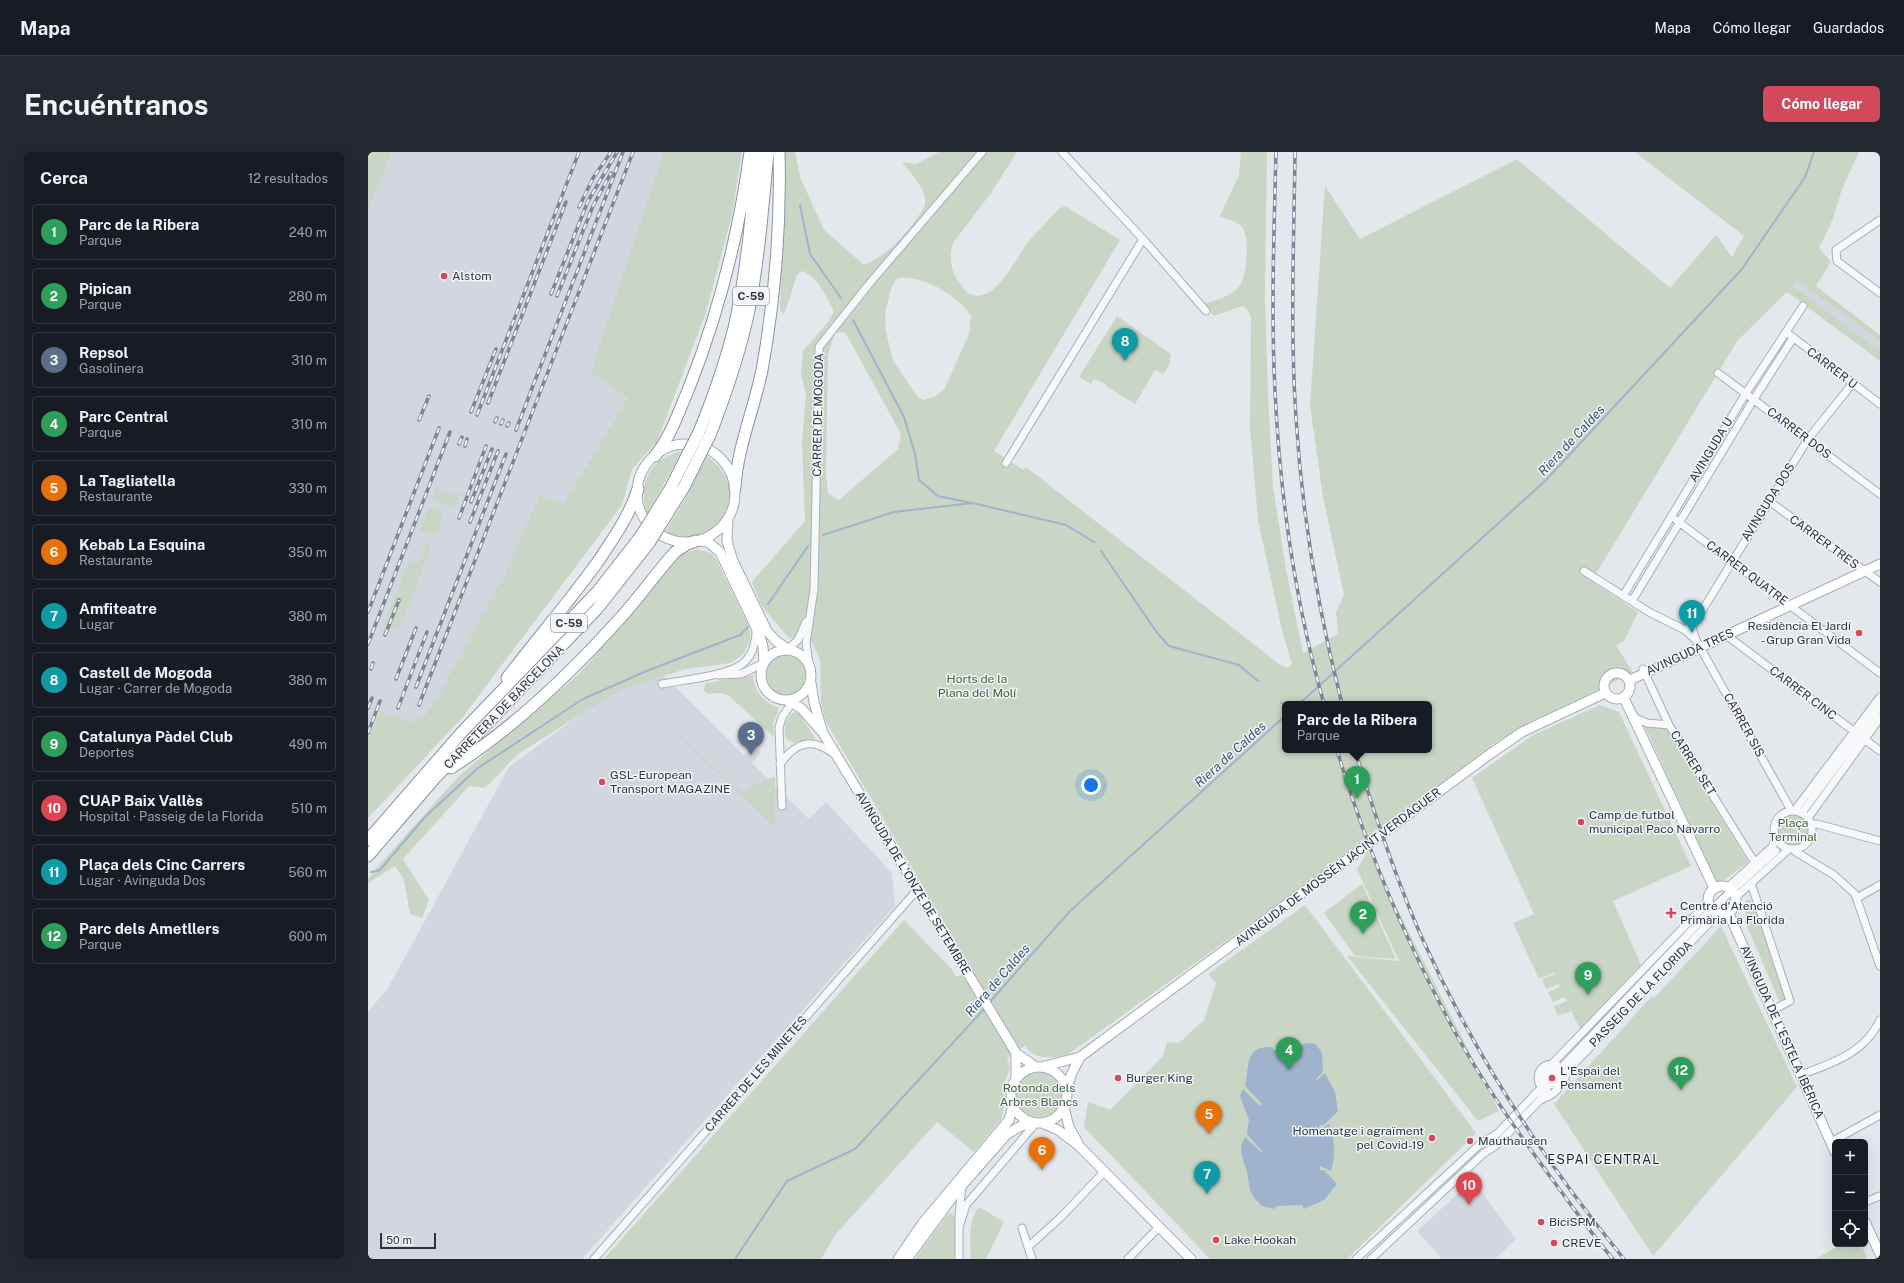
<!DOCTYPE html>
<html lang="es">
<meta charset="utf-8">
<style>
:root{--surface:#171b24;--page:#242831;--text:#f1f3f6;--muted:#9ea1a6;--line:#363941;--accent:#d1495b}
body{margin:0;font-family:"Public Sans",sans-serif;background:var(--page);color:var(--text)}
.controls{position:absolute;right:12px;bottom:12px;display:grid;overflow:hidden;border-radius:6px;box-shadow:0 4px 16px #0002}
.controls button{width:36px;height:36px;display:grid;place-items:center;padding:0;border:0;border-bottom:1px solid var(--line);background:var(--surface);color:var(--text);font:20px sans-serif}
.scale{position:absolute;left:12px;bottom:10px;width:56px;box-sizing:border-box;padding-left:4px;border:2px solid #2b3445;border-top:0;font-size:11px;line-height:14px;white-space:nowrap;color:#2b3445;-webkit-text-stroke:3px #f4f6f9;paint-order:stroke}
.you{position:absolute;left:723px;top:633px;width:14px;height:14px;margin:-10px;border:3px solid #fff;border-radius:50%;background:#1a73e8;box-shadow:0 0 0 6px #1a73e833}
.badge{display:grid;place-items:center;width:26px;height:26px;border-radius:50%;background:var(--accent);color:#fff;font-size:13px;font-weight:700}
.pin{position:absolute;translate:-50% -33px;filter:drop-shadow(0 1px 2px #0008)}
.pin::after{content:'';position:absolute;top:21px;width:14px;height:12px;background:inherit;clip-path:polygon(0 0,100% 0,50% 100%)}
.popup{position:absolute;left:914px;top:549px;width:150px;height:52px;box-sizing:border-box;display:grid;place-content:center;border-radius:6px;background:var(--surface);filter:drop-shadow(0 1px 3px #0005);font-size:13px;white-space:nowrap;color:var(--muted)}
.popup b{font-size:15px;color:var(--text)}
.popup::after{content:'';position:absolute;left:50%;top:100%;margin-left:-8px;border:8px solid transparent;border-top-color:var(--surface)}
.list{margin:0;padding:0;list-style:none}
h2{display:flex;justify-content:space-between;align-items:center;height:52px;margin:0;padding:0 16px;font-size:17px}
h2 small{font-size:13px;font-weight:400;color:var(--muted)}
.list li{display:grid;grid-template-columns:26px 1fr auto;gap:12px;align-items:center;box-sizing:border-box;height:56px;margin:0 8px 8px;padding:0 8px;border:1px solid var(--line);border-radius:6px}
.list b{display:block;font-size:15px;white-space:nowrap}
.list p{margin:0;font-size:13px;white-space:nowrap;color:var(--muted)}
.list em{font-size:13px;font-style:normal;color:var(--muted)}
.icon{flex:none;width:22px;height:22px;fill:none;stroke:currentColor;stroke-width:2;stroke-linecap:round;stroke-linejoin:round}
.map{position:relative;flex:none;width:1512px;height:1107px;overflow:hidden;border-radius:6px}
header{display:flex;align-items:center;gap:24px;box-sizing:border-box;height:56px;padding:0 20px;background:var(--surface);border-bottom:1px solid var(--line)}
header strong{font-size:19px}
nav{display:flex;gap:22px;margin-inline-start:auto;font-size:14px}
.intro{display:flex;align-items:center;justify-content:space-between;box-sizing:border-box;height:96px;padding:0 24px}
h1{margin:0;font-size:28px}
.button{padding:10px 18px;border-radius:6px;background:var(--accent);color:#fff;font-size:14px;font-weight:700}
main{display:flex;gap:24px;padding:0 24px}
aside{flex:1;background:var(--surface);border-radius:6px;box-shadow:0 4px 16px #0002}
.map>svg:first-child{display:block}
.built{fill:#d2d6de}
.green{fill:#c9d6c5;fill-rule:evenodd}
.water{fill:#9fb4cc}
.lines{fill:none;stroke-linecap:round;stroke-linejoin:round}
.stream{stroke:#9fb4cc;stroke-width:2}
.minor-casing{stroke:#a9aeb7;stroke-width:9}
.major-casing{stroke:#a3abb8;stroke-width:11}
.highway-casing{stroke:#8b94a3;stroke-width:13}
.minor{stroke:#f7f8fa;stroke-width:7}
.major{stroke:#fff;stroke-width:9}
.highway{stroke:#fff;stroke-width:11}
.rail-casing{stroke:#7d8696;stroke-width:3.5}
.rail{stroke:#f4f6f9;stroke-width:2;stroke-dasharray:6;stroke-linecap:butt}
.highway-bridge-casing{stroke:#8b94a3;stroke-width:13;stroke-linecap:butt}
.highway-bridge{stroke:#fff;stroke-width:11}
.poi-dot{fill:#d1495b;stroke:#f4f6f9;stroke-width:1.5}
.labels{text-anchor:middle;stroke-width:3;stroke-linejoin:round;paint-order:stroke}
.shield{fill:#f4f6f9;stroke:#676e7b;stroke-width:1}
.shield-label{font-size:11px;font-weight:bold;fill:#2b3445}
.poi-label{font-size:12px;fill:#2b3445;stroke:#f4f6f9;text-anchor:start}
.street-label{font-size:12px;fill:#2b3445;stroke:#f4f6f9}
.park-label{font-size:12px;fill:#3f6138;stroke:#f4f6f9}
.water-label{font-size:13px;font-style:italic;fill:#34527a;stroke:#f4f6f9}
.neighbourhood-label{font-size:13px;letter-spacing:1px;fill:#1d2536;stroke:#f4f6f9}
</style>
<header>
<strong>Mapa</strong>
<nav><a>Mapa</a><a>Cómo llegar</a><a>Guardados</a></nav>
</header>
<div class="intro"><h1>Encuéntranos</h1><a class="button">Cómo llegar</a></div>
<main>
<aside>
<h2>Cerca<small>12 resultados</small></h2>
<ul class="list">
<li><span class="badge" style="background:#2e9e5b">1</span><div><b>Parc de la Ribera</b><p>Parque</p></div><em>240 m</em></li>
<li><span class="badge" style="background:#2e9e5b">2</span><div><b>Pipican</b><p>Parque</p></div><em>280 m</em></li>
<li><span class="badge" style="background:#5c6f8a">3</span><div><b>Repsol</b><p>Gasolinera</p></div><em>310 m</em></li>
<li><span class="badge" style="background:#2e9e5b">4</span><div><b>Parc Central</b><p>Parque</p></div><em>310 m</em></li>
<li><span class="badge" style="background:#e8710a">5</span><div><b>La Tagliatella</b><p>Restaurante</p></div><em>330 m</em></li>
<li><span class="badge" style="background:#e8710a">6</span><div><b>Kebab La Esquina</b><p>Restaurante</p></div><em>350 m</em></li>
<li><span class="badge" style="background:#0f9aa8">7</span><div><b>Amfiteatre</b><p>Lugar</p></div><em>380 m</em></li>
<li><span class="badge" style="background:#0f9aa8">8</span><div><b>Castell de Mogoda</b><p>Lugar · Carrer de Mogoda</p></div><em>380 m</em></li>
<li><span class="badge" style="background:#2e9e5b">9</span><div><b>Catalunya Pàdel Club</b><p>Deportes</p></div><em>490 m</em></li>
<li><span class="badge" style="background:#e0444e">10</span><div><b>CUAP Baix Vallès</b><p>Hospital · Passeig de la Florida</p></div><em>510 m</em></li>
<li><span class="badge" style="background:#0f9aa8">11</span><div><b>Plaça dels Cinc Carrers</b><p>Lugar · Avinguda Dos</p></div><em>560 m</em></li>
<li><span class="badge" style="background:#2e9e5b">12</span><div><b>Parc dels Ametllers</b><p>Parque</p></div><em>600 m</em></li>
</ul>
</aside>
<div class="map">
<svg width="1512" height="1107" viewBox="0 0 1512 1107">
<rect width="100%" height="100%" fill="#e4e7ec"/>
<path class="built" d="M0 0H315L272 236 161 451 0 639Z
M1428 128 1512 189V199L1425 134Z
M283 511 376 603 386 593 393 600 384 611 441 667 458 650 524 721 527 754 214 1107H0V860L20 836 141 615Z
M1105 1028 1148 1087 1127 1107H1074L1049 1079Z"/>
<path class="green" d="M0 0H23L0 59Z
M296 0H374L364 63 338 160 289 290 264 317 254 353 94 566 0 666V589L12 559 43 570 57 564 69 547 136 424 172 343 196 352 260 246 223 220Z
M416 0H427L432 25 456 78 495 112C515 110 549 71 557 53 559 36 543 22 534 10L548 12 571 0H649L623 41 585 91C581 105 582 119 592 131 594 135 598 140 602 142 625 153 646 111 656 96 665 83 680 69 691 57L697 54 752 88 626 299 656 318 658 315 911 512 920 516 924 511 915 483 890 368 882 276 883 166 880 158 874 154 846 164 836 152C848 148 865 144 872 133 879 123 882 85 874 75 868 68 859 68 852 64L871 23 873 0H899L897 147 900 242 905 335 918 418 935 501 970 482 968 460 976 443 955 345 942 253 957 34 992 87 1149 7 1302 136 1348 83 1364 105 1376 84 1267 0H1491L1474 37 1465 67 1451 96 1463 110 1448 134 1512 183V189L1428 128 1425 134 1512 199V209L1419 140 1369 189 1362 201 1229 420 1225 430 1270 460 1256 489 1248 493 1265 521 1167 568 1128 590 996 690 702 901C687 907 668 909 657 894L639 906 642 916 635 935 636 954 633 968 606 1000 569 970 468 1082 453 1107H236L536 768 583 816 588 825 605 819 458 570 453 551 452 508 445 492 420 485 393 453 384 430 437 369 434 290 438 242 433 222 435 199 460 170 466 159C458 145 450 124 434 119L429 123 416 163 412 158ZM531 126C555 123 591 144 603 164L601 182 576 238 566 245 556 248 550 245 525 209 518 180 517 161 523 137 528 127ZM477 180 533 282 530 297 471 348 460 342 458 322 460 202 467 181ZM917 552H1061V598H917Z
M749 164 803 202 801 214 795 222 787 218 767 252 738 234V232L726 227 723 232 711 225Z
M314 299 279 362C270 330 281 307 314 299Z
M339 304C347 310 353 316 358 325 371 352 350 385 321 386 312 387 304 383 297 380L319 344Z
M68 336 88 344 90 340 93 341 88 352 83 355 64 348Z
M61 355 72 359 75 363 69 380 64 383 52 379Z
M59 390 62 393V398L33 473 27 477 16 473 41 408 50 411Z
M329 397 343 401 348 407 380 472 382 481V488L376 501 370 506 362 511 318 517 253 537 150 602 117 636 101 634 35 707 61 748 54 766 42 762 36 728 27 714 0 731V727L11 713 91 624 209 524 264 461 307 408 314 402Z
M393 523a25 25 0 1 1 50 0a25 25 0 1 1-50 0Z
M385 523C386 540 396 551 411 556L405 572 406 585 361 544 354 541 340 542 335 538 338 531Z
M1232 553 1251 560 1323 714 1245 749 1273 813 1212 877 1203 859 1190 864 1186 854 1199 849 1197 845 1185 850 1180 840 1192 835 1191 832 1178 837 1174 827 1187 822 1186 820 1171 827 1145 771 1166 762 1104 626 1165 583Z
M428 560 432 563 447 586 446 588H437L426 591 418 587C415 577 417 562 428 560Z
M1276 573 1299 577 1380 710 1353 731 1348 729Z
M313 584 375 642 386 632 407 625V676L312 585Z
M1406 678a19 19 0 1 1 38 0a19 19 0 1 1-38 0Z
M1000 699 1131 959 1110 969 979 804 1031 809 989 717Z
M994 732 1028 807 987 804 956 761Z
M1378 748H1383L1385 753 1388 755 1419 848 1412 851 1377 770Z
M937 753 1108 981 979 1107H842L716 975 720 950 742 958 795 904 799 890 811 891 836 868 848 831 840 822Z
M1353 774 1429 935 1285 1104 1186 952 1284 844 1286 846Z
M644 943a27 27 0 1 1 54 0a27 27 0 1 1-54 0Z
M611 1055 636 1070 618 1107H603C602 1090 600 1069 611 1055Z
M584 1060 587 1067V1107H547L578 1064Z
M1474 1092H1493L1500 1107H1447Z"/>
<path class="water" d="M940 891 948 892 954 901 955 920 948 927 949 928 957 921 967 940 970 959 957 972 951 974V978L961 972C967 988 968 1002 963 1019L952 1014V1018H956L969 1032 956 1048 936 1057 934 1053 908 1054 906 1057 894 1054 887 1047 882 1039 879 1019 874 1005 873 994 877 985 893 1000 894 999 879 982 881 968 872 944 875 937 892 954 894 952 877 934C882 913 876 894 904 895L906 898 932 897V893Z"/>
<g class="lines">
<path class="stream" d="M432 53 442 102 473 146
M485 168 536 265 547 302 551 328 570 344 603 351
M455 383 526 360 605 351 698 373 726 390
M733 399 790 482 801 494 871 513 890 529
M400 452 440 394
M913 551H931
M931 552 1178 328 1374 117 1437 25 1446 0
M3 720 12 718 57 665 110 616 215 547 281 518 372 483 380 475
M621 851 702 759 917 564
M367 1107 419 1029 487 997 617 856"/>
<defs>
<path id="minor" d="M694 0 775 87 838 159
M1512 68 1468 98 1469 109 1512 141
M1422 183 1512 252
M1350 221 1512 342
M638 311 775 87
M1401 349 1512 430
M1308 368 1512 521
M1216 419 1281 460 1317 478
M1255 444 1378 241 1435 154
M1264 449 1386 247 1425 186
M1324 475 1440 287 1485 231
M1358 483 1512 599
M1328 488 1317 478 1324 475 1328 488 1423 658
M420 497 430 488 438 470
M441 511 438 491 446 437 451 195 501 132 614 0
M1275 517 1301 573
M351 523 373 522 396 511
M294 532C316 528 356 524 373 513 385 504 388 490 388 477
M1265 565 1279 571 1301 573 1387 711
M412 612C428 590 443 585 466 602
M414 654 411 576 414 565 424 551
M1427 658 1512 545
M1436 658 1512 555
M1406 678a19 19 0 1 1 38 0a19 19 0 1 1-38 0Z
M1440 666 1512 566
M1444 672H1449L1512 689
M1426 698 1428 700 1466 723 1487 742 1512 814
M1383 731 1422 849 1403 859
M1360 735 1404 695 1408 686
M1367 736 1408 699
M1368 745 1421 697
M1489 746 1512 733
M1347 754 1360 742
M1184 912 1340 750
M1196 913 1342 759
M1177 926a7 7 0 1 1 14 0a7 7 0 1 1-14 0Z
M1432 923C1463 912 1497 901 1512 868
M1179 939 1171 931C1168 918 1176 910 1189 913L1196 920 1197 925
M1172 948C1192 941 1193 932 1202 916L1344 768 1352 762
M1463 990 1512 963
M1497 1050 1512 1044
M591 1075 598 1053 668 971
M654 1076 664 1107
M660 1095 693 1065 737 1019
M226 1107 549 738
M591 1107V1062L594 1034
M760 1107 791 1075
M988 1107 1111 993 1130 981 1171 938
M1003 1107 1115 1002 1130 992 1172 948 1177 938"/>
<path id="major" d="M269 341a49 49 0 1 1 98 0a49 49 0 1 1-98 0Z
M360 367 359 389 365 409 399 479 408 489 420 497
M330 389 340 390 352 400 392 484 395 495 396 511
M393 523a25 25 0 1 1 50 0a25 25 0 1 1-50 0Z
M1236 534a13 13 0 1 1 26 0a13 13 0 1 1-26 0Z
M1262 528 1512 412
M443 531 446 550 454 578
M1256 546 1346 736
M418 548 433 556 455 581 648 901 668 915
M1340 748a14 14 0 1 1 28 0a14 14 0 1 1-28 0Z
M1360 760 1467 1000
M648 901V927
M673 915 712 905 1122 602 1154 580 1237 541
M643 943a28 28 0 1 1 56 0a28 28 0 1 1-56 0Z
M699 939 703 923 712 905
M696 955 701 975 710 991
M674 971 690 978 711 994 823 1107
M1497 1070 1512 1102
M530 1107 554 1072 641 968 645 952
M539 1107 589 1039 639 982 653 974 668 971"/>
<path id="highway" d="M331 280C345 246 357 212 366 176 379 119 384 59 389 1
M342 283C358 242 372 201 381 158 391 106 395 53 400 0
M287 304C303 284 311 259 321 236 351 160 371 81 382 0
M367 336C369 297 386 257 394 218 407 146 413 73 411 0
M139 526C168 488 200 451 229 411 245 387 261 365 270 337
M83 616C146 576 205 519 255 463 273 443 289 420 307 400L319 392 328 389
M0 688 94 580 230 439 273 384
M0 704 67 626 229 457 281 391"/>
</defs>
<use href="#minor" class="minor-casing"/>
<use href="#major" class="major-casing"/>
<use href="#highway" class="highway-casing"/>
<use href="#minor" class="minor"/>
<use href="#major" class="major"/>
<use href="#highway" class="highway"/>
<defs>
<path id="rail" d="M908 0C906 80 903 159 907 239 912 344 927 450 956 552
M927 0C926 88 922 178 928 266 934 363 950 458 974 552
M211 55 225 26 243 0
M183 142 220 49 249 0
M189 144 225 54 243 21
M120 251 198 50
M103 260 128 197
M109 263 211 0
M51 268 61 244
M127 270 129 266
M133 272 135 268
M139 274 141 271
M148 278 255 0
M91 292 94 285
M97 294 99 287
M103 350 124 297
M91 366 118 294
M102 370 130 299
M0 460 71 276
M17 483 31 448
M0 492 82 280
M3 517 5 511
M28 527 48 476
M48 535 138 302
M51 553 265 0
M0 556 4 546
M30 556 59 480
M0 581 12 549
M969 598C998 696 1039 792 1088 882 1118 936 1155 988 1192 1038 1209 1061 1226 1085 1245 1107
M987 598C1006 661 1027 725 1054 786 1106 902 1175 1008 1256 1107"/>
</defs>
<use href="#rail" class="rail-casing"/>
<use href="#rail" class="rail"/>
<defs>
<path id="highway-bridge" d="M273 384 302 337 331 280
M281 391 316 335 342 283"/>
</defs>
<use href="#highway-bridge" class="highway-bridge-casing"/>
<use href="#highway-bridge" class="highway-bridge"/>
</g>
<g class="poi-dot">
<circle cx="76" cy="124" r="4"/>
<circle cx="1491" cy="481" r="4"/>
<circle cx="234" cy="630" r="4"/>
<circle cx="1213" cy="670" r="4"/>
<path d="M1301 755h4v4h4v4h-4v4h-4v-4h-4v-4h4z"/>
<circle cx="750" cy="926" r="4"/>
<circle cx="1184" cy="926" r="4"/>
<circle cx="1064" cy="986" r="4"/>
<circle cx="1102" cy="989" r="4"/>
<circle cx="1173" cy="1070" r="4"/>
<circle cx="848" cy="1088" r="4"/>
<circle cx="1186" cy="1091" r="4"/>
</g>
<g class="labels">
<g class="shield">
<rect x="365" y="135" width="36" height="18" rx="3"/>
<rect x="183" y="462" width="36" height="18" rx="3"/>
</g>
<g class="shield-label">
<text x="383" y="148">C-59</text>
<text x="201" y="475">C-59</text>
</g>
<g class="poi-label">
<text x="84" y="128">Alstom</text>
<text x="1483" y="478" text-anchor="end">Residència El Jardí<tspan x="1483" dy="14">- Grup Gran Vida</tspan></text>
<text x="242" y="627">GSL- European<tspan x="242" dy="14">Transport MAGAZINE</tspan></text>
<text x="1221" y="667">Camp de futbol<tspan x="1221" dy="14">municipal Paco Navarro</tspan></text>
<text x="1312" y="758">Centre d'Atenció<tspan x="1312" dy="14">Primària La Florida</tspan></text>
<text x="1192" y="923">L'Espai del<tspan x="1192" dy="14">Pensament</tspan></text>
<text x="758" y="930">Burger King</text>
<text x="1056" y="983" text-anchor="end">Homenatge i agraïment<tspan x="1056" dy="14">pel Covid-19</tspan></text>
<text x="1110" y="993">Mauthausen</text>
<text x="1181" y="1074">BiciSPM</text>
<text x="856" y="1092">Lake Hookah</text>
<text x="1194" y="1095">CREVE</text>
</g>
<g class="street-label">
<text transform="translate(1464 216) rotate(37)" y="4">CARRER U</text>
<text transform="translate(450 263) rotate(-89)" y="4">CARRER DE MOGODA</text>
<text transform="translate(1431 281) rotate(37)" y="4">CARRER DOS</text>
<text transform="translate(1343 298) rotate(-59)" y="4">AVINGUDA U</text>
<text transform="translate(1400 350) rotate(-58)" y="4">AVINGUDA DOS</text>
<text transform="translate(1456 390) rotate(36)" y="4">CARRER TRES</text>
<text transform="translate(1379 421) rotate(37)" y="4">CARRER QUATRE</text>
<text transform="translate(1322 500) rotate(-25)" y="4">AVINGUDA TRES</text>
<text transform="translate(1435 541) rotate(37)" y="4">CARRER CINC</text>
<text transform="translate(136 555) rotate(-46)" y="4">CARRETERA DE BARCELONA</text>
<text transform="translate(1376 573) rotate(61)" y="4">CARRER SIS</text>
<text transform="translate(1325 611) rotate(58)" y="4">CARRER SET</text>
<text transform="translate(970 715) rotate(-37)" y="4">AVINGUDA DE MOSSÈN JACINT VERDAGUER</text>
<text transform="translate(545 731) rotate(59)" y="4">AVINGUDA DE L'ONZE DE SETEMBRE</text>
<text transform="translate(1273 842) rotate(-46)" y="4">PASSEIG DE LA FLORIDA</text>
<text transform="translate(1414 880) rotate(66)" y="4">AVINGUDA DE L'ESTELA IBÈRICA</text>
<text transform="translate(388 922) rotate(-49)" y="4">CARRER DE LES MINETES</text>
</g>
<g class="park-label">
<text x="609" y="531">Horts de la<tspan x="609" dy="14">Plana del Molí</tspan></text>
<text x="1425" y="675">Plaça<tspan x="1425" dy="14">Terminal</tspan></text>
<text x="671" y="940">Rotonda dels<tspan x="671" dy="14">Arbres Blancs</tspan></text>
</g>
<g class="water-label">
<text transform="translate(1203 288) rotate(-47)" y="5">Riera de Caldes</text>
<text transform="translate(862 602) rotate(-42)" y="5">Riera de Caldes</text>
<text transform="translate(629 828) rotate(-49)" y="5">Riera de Caldes</text>
</g>
<g class="neighbourhood-label">
<text x="1236" y="1012">ESPAI CENTRAL</text>
</g>
</g>
</svg>
<div class="controls">
<button>+</button>
<button>−</button>
<button><svg class="icon" aria-label="locate" viewBox="0 0 24 24"><circle cx="12" cy="12" r="6"/><path d="M12 2v4M12 18v4M2 12h4M18 12h4"/></svg></button>
</div>
<div class="scale">50 m</div>
<div class="you"></div>
<div class="pin badge" style="left:989px;top:647px;background:#2e9e5b">1</div>
<div class="popup"><b>Parc de la Ribera</b>Parque</div>
<div class="pin badge" style="left:995px;top:782px;background:#2e9e5b">2</div>
<div class="pin badge" style="left:383px;top:603px;background:#5c6f8a">3</div>
<div class="pin badge" style="left:921px;top:918px;background:#2e9e5b">4</div>
<div class="pin badge" style="left:841px;top:982px;background:#e8710a">5</div>
<div class="pin badge" style="left:674px;top:1018px;background:#e8710a">6</div>
<div class="pin badge" style="left:839px;top:1042px;background:#0f9aa8">7</div>
<div class="pin badge" style="left:757px;top:209px;background:#0f9aa8">8</div>
<div class="pin badge" style="left:1220px;top:843px;background:#2e9e5b">9</div>
<div class="pin badge" style="left:1101px;top:1053px;background:#e0444e">10</div>
<div class="pin badge" style="left:1324px;top:481px;background:#0f9aa8">11</div>
<div class="pin badge" style="left:1313px;top:938px;background:#2e9e5b">12</div>
</div>
</main>
